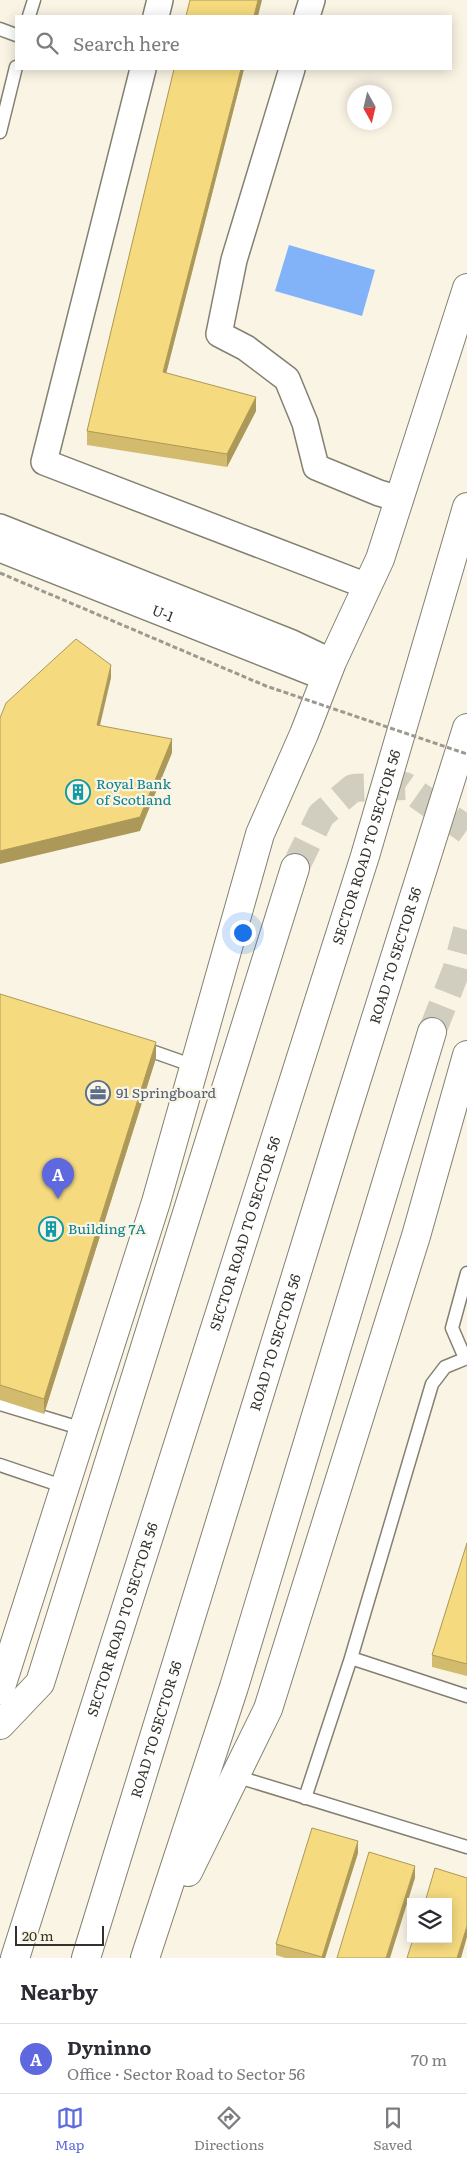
<!DOCTYPE html>
<meta charset="utf-8">
<style>
:root{--surface:#fff;--page:#f7f7f7;--text:#2b2b33;--muted:#7c7c81;--line:#e1e1e2;--accent:#5e68df}
body{margin:0;font-family:Literata,serif;background:var(--page);color:var(--text)}
.controls{position:absolute;right:15px;bottom:15px;display:grid;overflow:hidden;border-radius:0px;box-shadow:0 2px 12px #0003}
.controls button{width:45px;height:45px;display:grid;place-items:center;padding:0;border:0;border-bottom:1px solid var(--line);background:var(--surface);color:var(--text);font:25px sans-serif}
.compass{position:absolute;left:347px;top:85px;width:45px;height:45px;border-radius:50%;background:var(--surface);box-shadow:0 2px 12px #0003;rotate:172deg}
.scale{position:absolute;left:15px;bottom:12px;width:89px;box-sizing:border-box;padding-left:5px;border:2px solid #33312b;border-top:0;font-size:14px;line-height:18px;white-space:nowrap;color:#33312b;-webkit-text-stroke:4px #f9f4e4;paint-order:stroke}
.you{position:absolute;left:242px;top:932px;width:18px;height:18px;margin:-12px;border:4px solid #fff;border-radius:50%;background:#1a73e8;box-shadow:0 0 0 8px #1a73e833}
.badge{display:grid;place-items:center;width:32px;height:32px;border-radius:50%;background:var(--accent);color:#fff;font-size:16px;font-weight:700}
.pin{position:absolute;translate:-50% -41px;filter:drop-shadow(0 1px 2px #0008)}
.pin::after{content:'';position:absolute;top:26px;width:18px;height:15px;background:inherit;clip-path:polygon(0 0,100% 0,50% 100%)}
.list{margin:0;padding:0;list-style:none}
h2{display:flex;justify-content:space-between;align-items:center;height:65px;margin:0;padding:0 20px;font-size:21px}
h2 small{font-size:16px;font-weight:400;color:var(--muted)}
.list li{display:grid;grid-template-columns:32px 1fr auto;gap:15px;align-items:center;box-sizing:border-box;height:70px;padding:0 20px;border-top:1px solid var(--line)}
.list b{display:block;font-size:19px;white-space:nowrap}
.list p{margin:0;font-size:16px;white-space:nowrap;color:var(--muted)}
.list em{font-size:16px;font-style:normal;color:var(--muted)}
.icon{flex:none;width:28px;height:28px;fill:none;stroke:currentColor;stroke-width:2;stroke-linecap:round;stroke-linejoin:round}
.map{position:relative;flex:none;width:467px;height:1958px;overflow:hidden}
.search{position:absolute;background:var(--surface);box-shadow:0 2px 12px #0003;left:15px;right:15px;top:15px;height:55px;display:flex;align-items:center;gap:12px;box-sizing:border-box;padding:0 18px;border-radius:0px;color:var(--muted);font-size:19px}
.sheet{height:135px;background:var(--surface)}
nav{display:flex;justify-content:space-around;align-items:center;box-sizing:border-box;height:70px;border-top:1px solid var(--line);background:var(--surface);font-size:14px;color:var(--muted)}
nav a{display:grid;justify-items:center;gap:2px}
nav .on{color:var(--accent)}
.map>svg:first-child{display:block}
.water{fill:#82b3f9}
.lines{fill:none;stroke-linecap:round;stroke-linejoin:round}
.secondary-tunnel{stroke:#d1cdbf;stroke-width:28;stroke-dasharray:28 14;stroke-linecap:butt}
.lane-casing{stroke:#848072;stroke-width:15}
.street-casing{stroke:#848072;stroke-width:28}
.secondary-casing{stroke:#848072;stroke-width:30}
.lane{stroke:#fff;stroke-width:12}
.street{stroke:#fff;stroke-width:25}
.secondary{stroke:#fff;stroke-width:28}
.path-bridge{stroke:#9d998e;stroke-width:3;stroke-dasharray:5 2.5;stroke-linecap:butt}
.wall{fill:#d3bb6d}
.shaded-wall{fill:#ac9959}
.building{fill:#f5da7f;stroke:#ac9959}
.labels{text-anchor:middle;stroke-width:4.5;stroke-linejoin:round;paint-order:stroke}
.street-label{font-size:14px;fill:#33312b;stroke:#f9f4e4}
.culture-label{font-size:14px;fill:#0d838f;stroke:#f9f4e4;text-anchor:start}
.service-label{font-size:14px;fill:#4e5e75;stroke:#f9f4e4;text-anchor:start}
</style>
<div class="map">
<svg width="467" height="1958" viewBox="0 0 467 1958">
<rect width="100%" height="100%" fill="#f9f4e4"/>
<path class="water" d="M289 245 375 270 362 316 275 291Z"/>
<g class="lines">
<path class="secondary-tunnel" d="M295 868 321 815 353 788 405 786 467 830
M432 1032 456 971 467 930"/>
<defs>
<path id="lane" d="M29 16 34 0
M0 29 16 35
M0 132 16 67
M140 1047 194 1066
M465 1358 452 1328 467 1273
M0 1404 83 1429
M0 1465 65 1487
M351 1658 432 1384 445 1367 467 1358
M235 1776 467 1847
M305 1798 351 1658 467 1696"/>
<g id="street">
<path d="M156 16 160 0"/>
<path d="M307 16 312 0"/>
<path d="M143 69 44 462 367 586"/>
<path d="M292 69 234 260 219 334 246 348 287 379 305 423 316 467 379 493 400 499"/>
<path d="M0 527 290 642 332 662"/>
<path id="s1" d="M0 549 326 678"/>
</g>
<g id="secondary">
<path d="M0 1690 156 1202 260 834 304 734 332 662 380 559 467 288"/>
<path d="M0 1725 40 1683 295 868"/>
<path d="M188 1872 268 1709 416 1236 467 1055"/>
<path id="s2" d="M15 1958 365 856 467 507"/>
<path id="s3" d="M86 1958 342 1126 467 728"/>
<path d="M145 1958 234 1687 432 1032"/>
</g>
</defs>
<use href="#lane" class="lane-casing"/>
<use href="#street" class="street-casing"/>
<use href="#secondary" class="secondary-casing"/>
<use href="#lane" class="lane"/>
<use href="#street" class="street"/>
<use href="#secondary" class="secondary"/>
<path class="path-bridge" d="M0 573 266 686 467 754"/>
</g>
<path class="wall" d="M174 69H244L166 373 256 411 227 467 87 445V431Z
M0 994 156 1058 44 1414 0 1400Z
M467 1543V1676L432 1667V1655Z
M358 1853 325 1958H285L276 1955V1944Z"/>
<path class="shaded-wall" d="M258 0H262L258 16H254Z
M241 69H244L163 386V372Z
M256 397V411L227 467V454Z
M111 665V678L97 738V725Z
M172 739V753L140 831 0 864V851Z
M156 1042V1058L44 1414V1399Z
M358 1841V1853L325 1958H322Z
M415 1866V1878L390 1958H386Z
M467 1926V1937L461 1958H457Z"/>
<path class="building" d="M190 0H258L254 16H186Z
M174 69H241L163 372 256 397 227 454 87 431Z
M76 639 111 665 97 725 172 739 140 817 0 851V718L6 703Z
M0 994 156 1042 44 1399 0 1385Z
M467 1543V1664L432 1655Z
M312 1828 358 1841 322 1957 276 1944Z
M369 1852 415 1866 386 1958H337Z
M435 1868 467 1878V1926L457 1958H407L413 1939H448V1902H425Z"/>
<defs>
<symbol id="building-ring" viewBox="-11 -11 22 22"><circle r="9.5" fill="#f9f4e4" stroke="#0f9aa8" stroke-width="1.5"/><path d="M-4-6H4V6H1V3H-1V6H-4ZM-2.5-4.3h1.7v1.8h-1.7ZM.8-4.3h1.7v1.8H.8ZM-2.5-1h1.7V.8h-1.7ZM.8-1h1.7V.8H.8Z" fill="#0f9aa8"/></symbol>
<symbol id="office-ring" viewBox="-11 -11 22 22"><circle r="9.5" fill="#f9f4e4" stroke="#5c6f8a" stroke-width="1.5"/><path d="M-6-3h4V-5.5h4V-3h4V5H-6ZM-1-4.5V-3h2v-1.5ZM-6 0V1H6V0Z" fill="#5c6f8a"/></symbol>
</defs>
<g fill-rule="evenodd">
<use href="#building-ring" x="64" y="778" width="28" height="28"/>
<use href="#office-ring" x="84" y="1079" width="28" height="28"/>
<use href="#building-ring" x="37" y="1215" width="28" height="28"/>
</g>
<g class="labels">
<g class="street-label">
<text dy="5" stroke="none"><textPath href="#s1" startOffset="175">U-1</textPath></text>
<text dy="5" stroke="none"><textPath href="#s2" startOffset="1165">SECTOR ROAD TO SECTOR 56</textPath></text>
<text dy="5" stroke="none"><textPath href="#s3" startOffset="1049">ROAD TO SECTOR 56</textPath></text>
<text dy="5" stroke="none"><textPath href="#s2" startOffset="760">SECTOR ROAD TO SECTOR 56</textPath></text>
<text dy="5" stroke="none"><textPath href="#s3" startOffset="644">ROAD TO SECTOR 56</textPath></text>
<text dy="5" stroke="none"><textPath href="#s2" startOffset="355">SECTOR ROAD TO SECTOR 56</textPath></text>
<text dy="5" stroke="none"><textPath href="#s3" startOffset="239">ROAD TO SECTOR 56</textPath></text>
</g>
<g class="culture-label">
<text x="96" y="789">Royal Bank<tspan x="96" dy="16">of Scotland</tspan></text>
<text x="68" y="1234">Building 7A</text>
</g>
<g class="service-label">
<text x="116" y="1098">91 Springboard</text>
</g>
</g>
</svg>
<div class="controls">
<button><svg class="icon" aria-label="layers" viewBox="0 0 24 24"><path d="M12 4l9 5-9 5-9-5zM3 14l9 5 9-5"/></svg></button>
</div>
<svg class="compass" viewBox="-18 -18 36 36"><path d="M0-13l5 13h-10z" fill="#e53935"/><path d="M0 13l5-13h-10z" fill="#7c7c81"/></svg>
<div class="scale">20 m</div>
<div class="you"></div>
<div class="pin badge" style="left:58px;top:1199px">A</div>
<div class="search"><svg class="icon" aria-label="search" viewBox="0 0 24 24"><circle cx="10" cy="10" r="6"/><path d="M15 15l6 6"/></svg>Search here</div>
</div>
<section class="sheet">
<h2>Nearby<small></small></h2>
<ul class="list">
<li><span class="badge">A</span><div><b>Dyninno</b><p>Office · Sector Road to Sector 56</p></div><em>70 m</em></li>
</ul>
</section>
<nav>
<a class="on"><svg class="icon" aria-label="map" viewBox="0 0 24 24"><path d="M3 6l6-2 6 2 6-2v14l-6 2-6-2-6 2zM9 4v14M15 6v14"/></svg>Map</a>
<a><svg class="icon" aria-label="directions" viewBox="0 0 24 24"><path d="M12 3l9 9-9 9-9-9zM9 14v-3h6M13 9l2 2-2 2"/></svg>Directions</a>
<a><svg class="icon" aria-label="saved" viewBox="0 0 24 24"><path d="M7 4h10v16l-5-4-5 4z"/></svg>Saved</a>
</nav>
